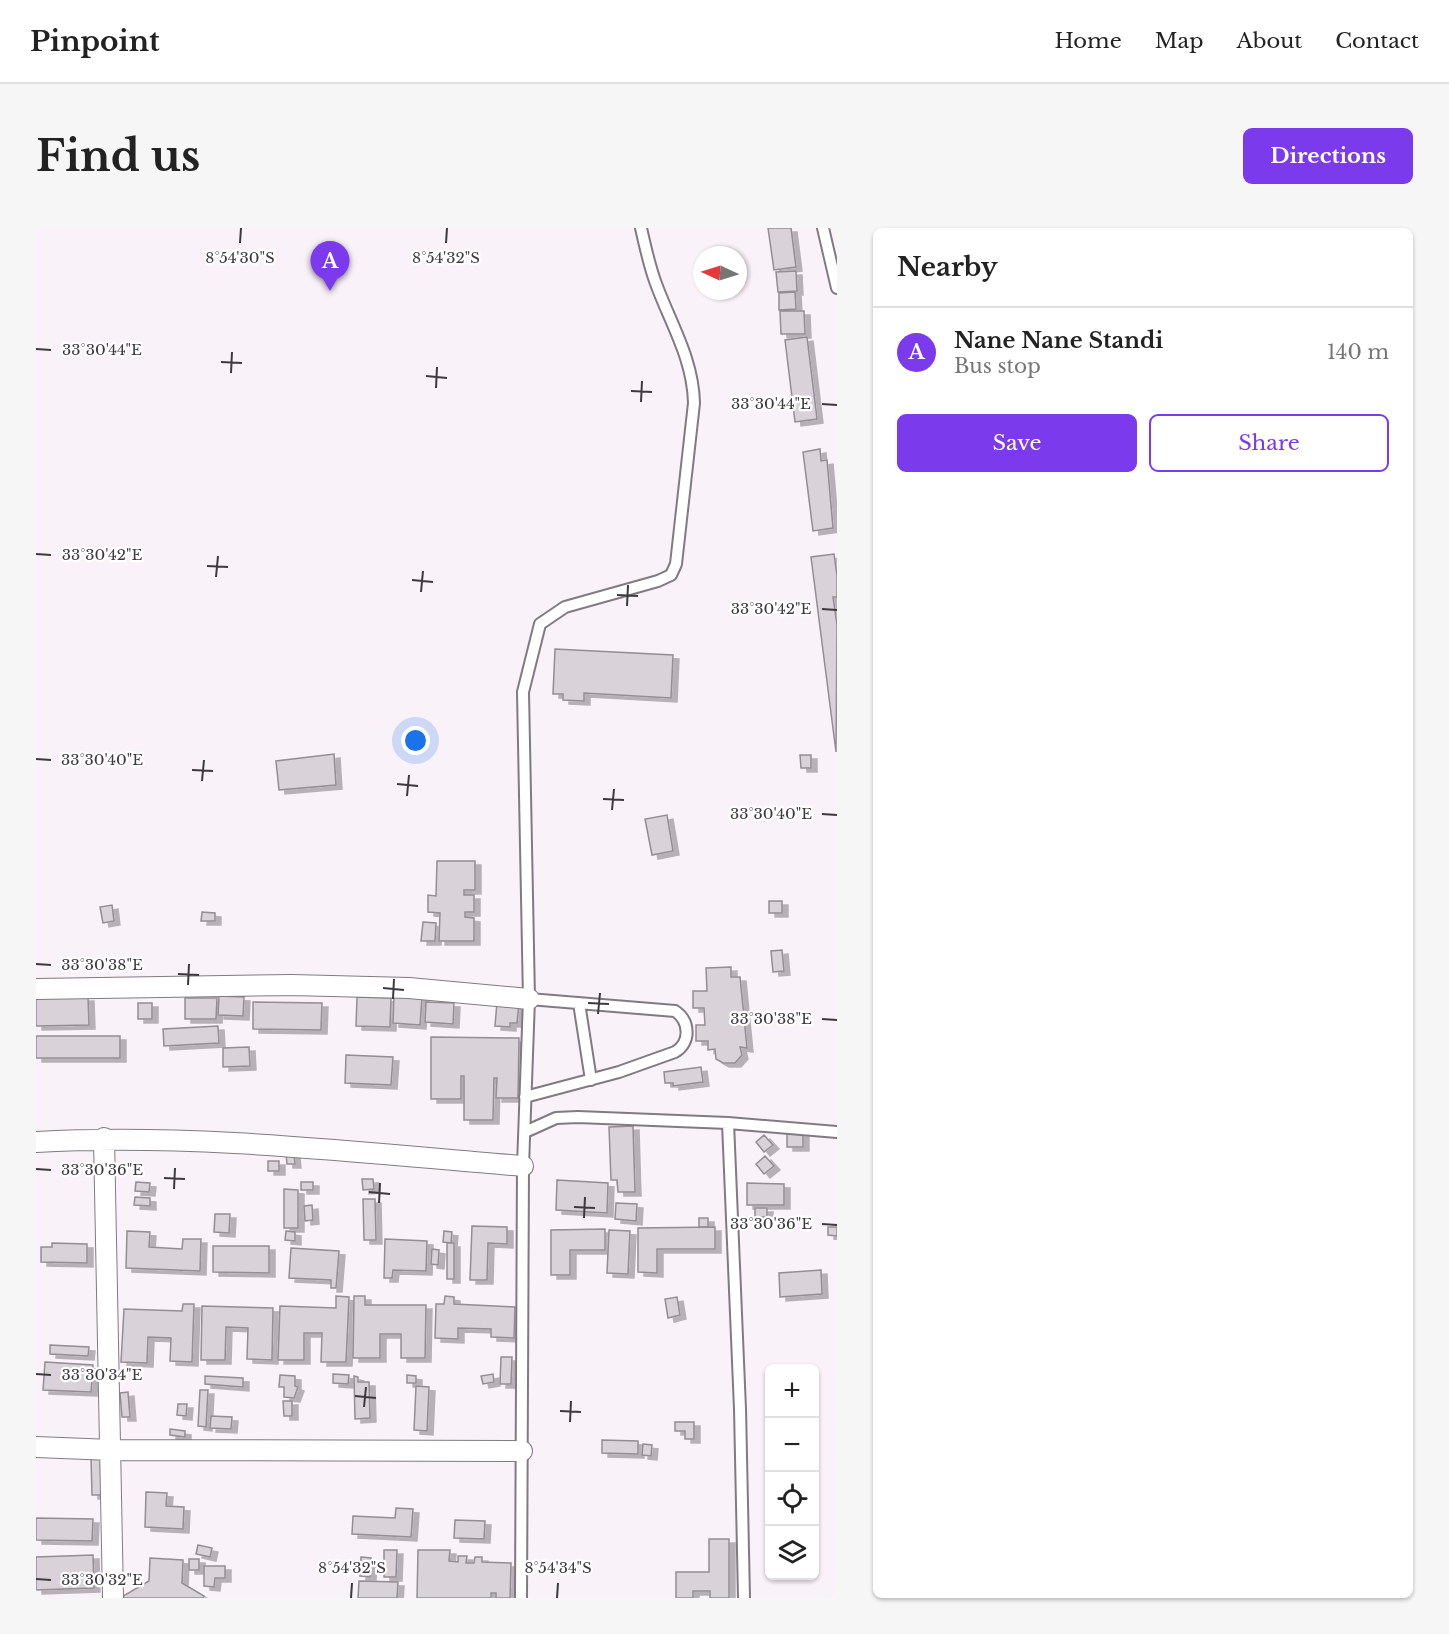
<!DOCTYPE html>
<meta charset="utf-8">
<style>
:root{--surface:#fff;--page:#f6f6f6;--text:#222;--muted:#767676;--line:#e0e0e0;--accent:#7c3aed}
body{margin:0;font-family:"Libre Baskerville",serif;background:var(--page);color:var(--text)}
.controls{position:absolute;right:18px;bottom:18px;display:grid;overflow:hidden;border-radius:9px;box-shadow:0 2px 4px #0004}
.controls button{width:54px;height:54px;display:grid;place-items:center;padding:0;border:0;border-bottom:2px solid var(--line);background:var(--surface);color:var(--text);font:30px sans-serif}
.compass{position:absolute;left:657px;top:18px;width:54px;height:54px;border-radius:50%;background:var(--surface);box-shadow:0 2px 4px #0004;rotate:274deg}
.you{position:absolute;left:380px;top:513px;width:21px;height:21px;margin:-15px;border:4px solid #fff;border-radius:50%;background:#1a73e8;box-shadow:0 0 0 9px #1a73e833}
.badge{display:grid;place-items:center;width:39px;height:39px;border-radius:50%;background:var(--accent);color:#fff;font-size:20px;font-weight:700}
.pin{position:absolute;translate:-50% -50px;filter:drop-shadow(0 2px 3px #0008)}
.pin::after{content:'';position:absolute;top:32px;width:21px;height:18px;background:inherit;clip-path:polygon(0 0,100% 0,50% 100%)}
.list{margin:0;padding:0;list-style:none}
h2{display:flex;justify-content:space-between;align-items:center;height:78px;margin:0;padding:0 24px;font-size:26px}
h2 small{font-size:20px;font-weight:400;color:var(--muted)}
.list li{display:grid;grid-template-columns:39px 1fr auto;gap:18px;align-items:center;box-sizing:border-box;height:90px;padding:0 24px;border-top:2px solid var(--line)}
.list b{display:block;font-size:22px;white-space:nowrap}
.list p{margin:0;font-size:20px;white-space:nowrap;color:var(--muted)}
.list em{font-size:20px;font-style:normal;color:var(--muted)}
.actions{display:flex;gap:12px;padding:18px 24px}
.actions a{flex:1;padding:14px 0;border:2px solid var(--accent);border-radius:9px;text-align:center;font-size:21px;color:var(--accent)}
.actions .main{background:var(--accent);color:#fff}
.icon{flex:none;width:33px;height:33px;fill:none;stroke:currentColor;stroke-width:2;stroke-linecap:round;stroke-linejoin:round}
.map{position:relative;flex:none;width:801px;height:1370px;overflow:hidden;border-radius:9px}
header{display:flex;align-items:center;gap:36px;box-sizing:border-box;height:84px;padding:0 30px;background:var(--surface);border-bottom:2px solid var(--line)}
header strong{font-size:28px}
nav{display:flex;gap:33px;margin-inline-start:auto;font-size:21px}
.intro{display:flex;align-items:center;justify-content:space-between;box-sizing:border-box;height:144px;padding:0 36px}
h1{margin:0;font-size:42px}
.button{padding:15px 27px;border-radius:9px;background:var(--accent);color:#fff;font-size:21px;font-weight:700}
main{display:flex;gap:36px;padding:0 36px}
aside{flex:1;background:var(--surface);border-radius:9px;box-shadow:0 2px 4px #0004}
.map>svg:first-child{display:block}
.building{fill:#d9d2d9;stroke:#948e94;stroke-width:1.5;filter:url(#shadow)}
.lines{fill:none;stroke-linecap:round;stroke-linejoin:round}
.service-casing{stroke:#817b81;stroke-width:14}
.minor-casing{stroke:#817b81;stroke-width:22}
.service{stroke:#fff;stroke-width:10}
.minor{stroke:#fff;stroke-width:20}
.ticks{fill:none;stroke:#3c3a3d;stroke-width:2}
.ticks-label{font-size:15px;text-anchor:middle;fill:#3c3a3d;stroke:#fff;stroke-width:4.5;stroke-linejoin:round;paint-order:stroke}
</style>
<header>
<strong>Pinpoint</strong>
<nav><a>Home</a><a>Map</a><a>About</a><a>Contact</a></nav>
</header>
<div class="intro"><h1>Find us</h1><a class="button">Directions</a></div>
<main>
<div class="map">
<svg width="801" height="1370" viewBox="0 0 801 1370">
<defs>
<filter id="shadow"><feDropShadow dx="6" dy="4" stdDeviation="0" flood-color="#0004"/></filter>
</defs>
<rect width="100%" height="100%" fill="#f9f2f9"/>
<path class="building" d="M732 0H755L760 39 738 42Z
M760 43 761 63 742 64 740 44Z
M759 64 760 81 743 82V65Z
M744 83H768L769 106H745Z
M771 109 781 191 759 194 749 112Z
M784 221 785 233 791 232 797 300 777 303 767 224Z
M798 326 801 348V369H797L801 397 800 524 775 329Z
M519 421 637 427 635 470 548 465V473L527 472V466H517Z
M298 526 300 557 243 562 240 533Z
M764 527H775V540H765Z
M631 587 637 623 616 627 609 591Z
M401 633H439V662H428V667H438V684H429V689L438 690V713H403L404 685 392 684V667L400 668Z
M733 673H746V685H733Z
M76 677 78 693 67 695 64 679Z
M166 684 179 685V693H165Z
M387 694 400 695 399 713H385Z
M746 722 748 743 737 744 735 723Z
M695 739V749H704L711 820 704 819 706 827 699 835H687L680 831 679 821 672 822V813H660V797H669L668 780H657V763H671L670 740Z
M358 767 386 769 384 797 357 795Z
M183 768 208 769 207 788 182 787Z
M52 769 53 797 0 798V770Z
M321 769 355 770 354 799 320 798Z
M149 770H181L180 791H149Z
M217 774 286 775 285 802 217 801Z
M390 774 418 775 417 796 389 794Z
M461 774 483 775 481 795H474V799L459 798Z
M102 775H116V791H102Z
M182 798 183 815 128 818 127 801Z
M0 808H84V830H0Z
M395 809 483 810 482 870H460L461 850H458L457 892H428V848H425V871H395Z
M213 819 214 838 187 839V820Z
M310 827 357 829 355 857 309 855Z
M665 839 667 854 637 858V855H629L628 844Z
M597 898 599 964H582L581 952H575L573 899Z
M751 905H767V919H751Z
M728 907 737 917 728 924 720 914Z
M250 926H258L259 936H251Z
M729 928 738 938 728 946 720 936Z
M232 933H243V943H232Z
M326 951H337L338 961 327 962Z
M521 952 572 955 571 985 520 982Z
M100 954 114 955 113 964 99 963Z
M265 954H277V962H265Z
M711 955 748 956V977H711Z
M248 961 262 962V1000H248Z
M99 969 114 970V978L98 977Z
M327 971H339L340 1012H328Z
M580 975 601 976 600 993 579 991Z
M276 977 277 992 269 993 268 978Z
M719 980H731V989H719Z
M179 986H194L193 1005 178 1004Z
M663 990H672V999H663Z
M436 998 471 999V1016L452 1015 451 1052H434Z
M679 999V1021H621V1045L602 1044V1000Z
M792 999H801V1008L792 1007Z
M569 1001V1022H534V1047H515V1002Z
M573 1002 594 1003 592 1046 571 1045Z
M91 1003 114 1004 113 1019 146 1021 147 1011H165L164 1043 90 1040Z
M250 1003 259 1004V1013L249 1012Z
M408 1003 416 1004 415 1015 407 1014Z
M349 1011 391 1013 390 1043 357 1042 356 1050H348Z
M16 1015 51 1016V1035L5 1034V1019H16Z
M411 1015H418V1051H411Z
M177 1018H233V1045L177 1044Z
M255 1020 303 1023 300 1060H295V1052L253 1050Z
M396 1021 403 1022 402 1037 395 1036Z
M785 1042 786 1066 744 1069 743 1045Z
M300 1068 313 1069 310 1134H285L286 1105H268V1132H242L244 1078 300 1080Z
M318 1068H329V1077H390L389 1130H365V1106H344V1130H317Z
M409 1068 418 1069V1076L479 1079 478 1110 455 1109V1101L422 1100V1111L399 1110 400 1076H408Z
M641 1069 644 1087 632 1090 629 1071Z
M147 1076H158L156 1134 134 1133 135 1110 112 1109 111 1135 85 1134 88 1081 146 1083Z
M166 1078 237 1080 236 1132 211 1131 212 1100 190 1099 189 1132H165Z
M14 1117 53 1119 52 1128 14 1126Z
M465 1129H476L475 1156H464Z
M9 1134 57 1137 55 1164 7 1162Z
M297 1146 313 1147 312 1156 297 1155Z
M457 1146 458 1154 447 1156 445 1148Z
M244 1147 259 1148V1158L262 1159 258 1170 248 1169V1159H243Z
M371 1147 380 1148V1155H371Z
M169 1148 207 1150V1159L169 1156Z
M318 1148 322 1149V1154H333L334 1190 319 1191Z
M380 1158 393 1159 391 1203 378 1202Z
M164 1162H172L170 1199 162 1198Z
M92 1164 94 1189H86L84 1165Z
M247 1173H256V1188H248Z
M142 1176H151L150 1188 141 1187Z
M175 1188 196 1189 195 1201 174 1200Z
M639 1194H658V1211H649V1203H639Z
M134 1201 149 1203V1209L134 1207Z
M566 1212 602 1213V1226L566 1225Z
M607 1216 616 1217 615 1228 606 1227Z
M55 1230H65L67 1267H56Z
M110 1264 131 1265 130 1278 148 1279 147 1301 109 1299Z
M360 1280 377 1281 375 1309 316 1306 317 1288 359 1290Z
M0 1290 57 1291 56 1313 0 1312Z
M419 1292 449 1293 448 1311 418 1310Z
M673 1311H693V1370H674V1363H657V1370H640V1344H673Z
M162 1317 176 1320 174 1329 160 1326Z
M348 1322H361L360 1349H348Z
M382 1322H414L413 1333 422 1334V1328H431L430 1335H438L439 1329H446V1334L475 1335 474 1370H460V1365H455V1370H381Z
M57 1327 58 1360 0 1362V1329Z
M325 1329 335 1330 334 1349 324 1348Z
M114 1330 147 1332 146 1355 168 1368 167 1370H84L113 1353Z
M153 1331H163V1342H153Z
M168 1338H189V1350H179L178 1359 168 1358Z
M323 1353 362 1354 361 1370H322Z"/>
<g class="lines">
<defs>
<path id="service" d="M787 0 801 60
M543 775 555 852
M489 869 583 844 639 824C655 815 654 793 639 783L493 771
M692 895 704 1181 708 1370
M489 904 520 890 542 889 692 895 801 904
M485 1370 487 938 493 771 487 464 504 396 529 379 622 353 635 347 640 336 658 175C657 130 634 95 619 53 613 36 609 18 605 0"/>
<path id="minor" d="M0 761 256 757 373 760 493 771
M68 910 77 1370
M0 914C160 905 327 925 487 938
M0 1219 76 1222 486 1223"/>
</defs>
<use href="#service" class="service-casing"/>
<use href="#minor" class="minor-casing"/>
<use href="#service" class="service"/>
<use href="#minor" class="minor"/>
</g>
<path class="ticks" d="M204 15 205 0M410 15 411 0M0 121 15 122M185 134 206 135M195 145 196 124M390 148 411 150M400 160 401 139M595 163 616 164M605 174 606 153M786 176 801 177M0 326 15 327M171 338 192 339M180 349 182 328M376 352 397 354M385 364 387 343M581 367 602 368M591 378 592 357M786 381 801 382M0 531 15 532M156 542 177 543M166 553 168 532M361 556 382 558M371 568 373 547M567 571 588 572M576 582 578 561M786 586 801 587M0 736 15 737M142 746 163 747M152 757 153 736M347 760 368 762M357 771 358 751M552 775 573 776M562 786 564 765M786 791 801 792M0 941 15 942M128 950 149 951M138 961 139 940M333 964 354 966M343 975 344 955M538 979 559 980M548 990 549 969M786 996 801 997M0 1146 15 1147M319 1168 340 1170M328 1179 330 1159M524 1183 545 1184M534 1194 535 1173M0 1351 15 1352M315 1370 316 1355M521 1370 522 1355"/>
<g class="ticks-label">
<text x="204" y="35">8°54'30"S</text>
<text x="410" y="35">8°54'32"S</text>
<text x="66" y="127">33°30'44"E</text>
<text x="735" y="181">33°30'44"E</text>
<text x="66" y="332">33°30'42"E</text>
<text x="735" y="386">33°30'42"E</text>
<text x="66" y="537">33°30'40"E</text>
<text x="735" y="591">33°30'40"E</text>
<text x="66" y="742">33°30'38"E</text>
<text x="735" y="796">33°30'38"E</text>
<text x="66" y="947">33°30'36"E</text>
<text x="735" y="1001">33°30'36"E</text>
<text x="66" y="1152">33°30'34"E</text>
<text x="316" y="1345">8°54'32"S</text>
<text x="522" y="1345">8°54'34"S</text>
<text x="66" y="1357">33°30'32"E</text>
</g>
</svg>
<div class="controls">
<button>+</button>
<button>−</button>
<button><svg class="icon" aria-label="locate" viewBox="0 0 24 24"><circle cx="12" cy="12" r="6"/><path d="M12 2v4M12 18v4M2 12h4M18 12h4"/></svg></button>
<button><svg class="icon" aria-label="layers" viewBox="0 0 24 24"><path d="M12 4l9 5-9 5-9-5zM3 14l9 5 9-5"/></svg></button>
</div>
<svg class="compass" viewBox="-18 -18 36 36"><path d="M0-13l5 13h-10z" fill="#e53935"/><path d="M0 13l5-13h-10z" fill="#767676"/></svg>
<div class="you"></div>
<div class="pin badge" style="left:294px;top:63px">A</div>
</div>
<aside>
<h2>Nearby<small></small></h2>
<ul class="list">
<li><span class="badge">A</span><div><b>Nane Nane Standi</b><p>Bus stop</p></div><em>140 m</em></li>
</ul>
<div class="actions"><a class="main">Save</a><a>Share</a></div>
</aside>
</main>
